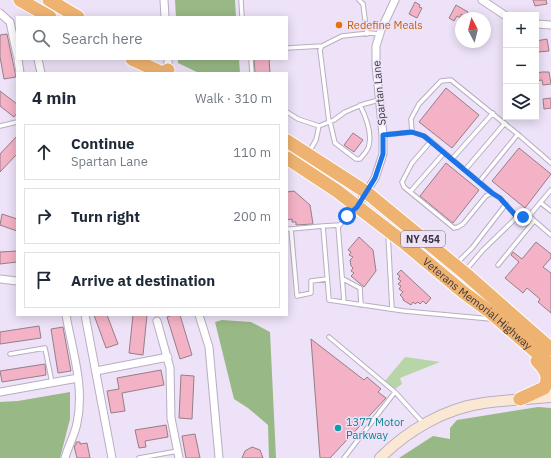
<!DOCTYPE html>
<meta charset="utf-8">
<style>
:root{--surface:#fff;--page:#f2f2f3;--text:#1f2937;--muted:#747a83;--line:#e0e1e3}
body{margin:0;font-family:"IBM Plex Sans",sans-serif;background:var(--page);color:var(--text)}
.controls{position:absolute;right:12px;top:12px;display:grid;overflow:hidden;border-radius:0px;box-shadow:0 2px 10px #0003}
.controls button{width:36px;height:36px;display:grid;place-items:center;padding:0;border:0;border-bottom:1px solid var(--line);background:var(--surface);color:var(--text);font:20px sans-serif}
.compass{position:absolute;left:455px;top:12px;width:36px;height:36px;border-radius:50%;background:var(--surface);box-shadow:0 2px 10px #0003;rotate:353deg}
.stop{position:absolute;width:12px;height:12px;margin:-9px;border:3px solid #1a73e8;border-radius:50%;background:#fff}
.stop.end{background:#1a73e8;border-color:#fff;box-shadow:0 1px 4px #0008}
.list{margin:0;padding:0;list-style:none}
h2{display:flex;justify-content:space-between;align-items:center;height:52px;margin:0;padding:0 16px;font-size:17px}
h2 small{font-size:13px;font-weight:400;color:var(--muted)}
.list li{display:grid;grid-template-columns:26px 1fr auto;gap:12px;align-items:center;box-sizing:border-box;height:56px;margin:0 8px 8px;padding:0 8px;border:1px solid var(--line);border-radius:0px}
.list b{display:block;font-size:15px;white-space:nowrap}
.list p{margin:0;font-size:13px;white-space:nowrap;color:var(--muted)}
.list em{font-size:13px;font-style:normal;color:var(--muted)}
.icon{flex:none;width:22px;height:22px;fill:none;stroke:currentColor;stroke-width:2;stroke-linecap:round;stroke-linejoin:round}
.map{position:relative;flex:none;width:551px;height:458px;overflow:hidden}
.search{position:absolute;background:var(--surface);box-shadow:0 2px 10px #0003;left:16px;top:16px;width:272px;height:44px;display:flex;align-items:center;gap:10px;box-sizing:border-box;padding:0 14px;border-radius:0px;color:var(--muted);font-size:15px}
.panel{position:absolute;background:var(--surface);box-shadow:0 2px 10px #0003;left:16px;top:72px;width:272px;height:244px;border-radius:0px}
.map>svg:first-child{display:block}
.green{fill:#b7d5a6}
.forest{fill:#98b885}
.building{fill:#f3b2c6;stroke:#967f85}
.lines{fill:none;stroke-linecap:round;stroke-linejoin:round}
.lane-casing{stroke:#b8aec2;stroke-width:5.5}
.street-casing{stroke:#b8aec2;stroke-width:9}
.secondary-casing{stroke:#b8aec2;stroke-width:12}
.highway-casing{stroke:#fff;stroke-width:15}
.lane{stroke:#fff;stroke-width:3.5}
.street{stroke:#fff;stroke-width:7}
.secondary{stroke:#fae8d4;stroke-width:10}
.highway{stroke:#efb371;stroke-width:13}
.route{stroke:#1a73e8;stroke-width:5}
.food-dot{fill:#e8710a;stroke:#ede2f7;stroke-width:1.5}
.culture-dot{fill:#0f9aa8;stroke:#ede2f7;stroke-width:1.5}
.labels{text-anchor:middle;stroke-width:3;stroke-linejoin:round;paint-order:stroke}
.shield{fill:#ede2f7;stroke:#706a76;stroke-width:1}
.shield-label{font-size:10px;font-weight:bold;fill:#3b363e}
.food-label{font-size:11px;fill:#c56008;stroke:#ede2f7;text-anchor:start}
.street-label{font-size:11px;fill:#3b363e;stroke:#ede2f7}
.culture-label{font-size:11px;fill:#0d838f;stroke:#ede2f7;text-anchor:start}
</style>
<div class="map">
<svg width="551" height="458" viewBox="0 0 551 458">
<rect width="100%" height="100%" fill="#ede2f7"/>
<path class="green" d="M405 357 440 362 400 378 402 384 395 389 385 381Z"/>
<path class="forest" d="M175 0H235L236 17H176Z
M178 59H239L240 73H199L178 63Z
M222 320 251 322 270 332 276 458H269L268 425 248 408 234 399 215 322Z
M70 392V419L60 458H0V402L18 401Z
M538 407 551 408V458H399L433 436 450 439V428L457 420Z"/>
<path class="building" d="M533 0H546L547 4 535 6Z
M415 2 420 5 419 7 422 8 417 18 409 14Z
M456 5 468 12 465 17 461 14V18L457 16 454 21 449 18Z
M7 34 16 77 4 79 0 57V35Z
M547 39 549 51 538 52V51H536V41Z
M254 59H269L270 73H255Z
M542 72H549L551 84 543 85 542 80 536 81V73Z
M446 88 479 115 452 148 419 122Z
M0 91 17 104V113L14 117 0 106Z
M551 98V108L544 109 543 99Z
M353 133 363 140 354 152 344 145Z
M17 136V154L0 172V154Z
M519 148 551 174 525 208 492 181Z
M446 163 479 190 453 223 420 196Z
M294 191 310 205 313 224 296 225V222H292V219L287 220V192Z
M2 214 17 219V231L0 225Z
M359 237 373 250 376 271 364 287 351 276 354 273 351 271 353 268 351 266 350 260 353 257 349 255 351 252 348 250Z
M536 242 551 254V258L543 267 551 273V313L538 302 540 299 527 288 523 293 505 278 519 262 511 255 513 252 522 259Z
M17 251V262L0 264V252Z
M401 270 431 298 426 304 423 301 420 304 418 302 415 304 413 302 411 305 403 300V298L400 295 403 292 399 289 401 286 398 284 401 281 398 279 400 276 397 274Z
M94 315H107L118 344 106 348Z
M133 315H147L143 355 129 353Z
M172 315H180L192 355 180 359 167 317Z
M39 326 41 338 0 344V332Z
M63 327 71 371 58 373 51 329Z
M311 339 364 380 367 377 381 389 378 392 386 398 330 458H320Z
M45 364 46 375 2 382 0 371Z
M161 370 164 385 122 393 125 411 111 413 107 391 119 389 117 378Z
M181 375 194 376 192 419 179 418Z
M166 425 168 437 145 441 146 447 139 448 135 430Z
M195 434 200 458H186L182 436Z
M76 442H80V444L87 443 90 458H77L74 446 76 445Z
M252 447 260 450 263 458H242L245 451Z"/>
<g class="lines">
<defs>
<path id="lane" d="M241 0 242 17
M359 0 363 4 367 34
M287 48 322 46
M251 59 252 73
M287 112 298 119 319 126
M329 122 320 50 322 46 342 36 370 33 379 34
M330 122 335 143 356 159H360C363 155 368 151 369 145 372 132 366 117 360 105
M0 126 17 122
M384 135 412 132
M431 141 424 136 412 132 411 119 419 104 441 81 451 80 520 136 551 163
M309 152 316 140 319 126 334 120 345 112 364 104 379 100
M452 159 493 113
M465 170 505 123
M479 182 518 134
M410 192 444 153
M492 193 431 141 412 163 402 182 404 187 454 228 458 227 463 224 486 196 492 193 500 198 517 217
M541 203 551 211
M356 208 347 215 340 225 323 226 329 300 404 311 491 319
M529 216 551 190
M338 225 344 302
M287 229H291L297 296 311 293V281L327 279
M291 229 323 226
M388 234 392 309
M457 263 472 248 506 204
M498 265 534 221
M466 270 483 250 517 217 529 216 551 235
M343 279 360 288 361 305
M329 337 395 392 424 424
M10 354 45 348 52 383
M139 458 178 451
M344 458 395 392"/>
<path id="street" d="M164 0 165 17
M482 0 506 16
M0 13 10 22 17 55
M536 24 551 25
M18 59 20 73
M38 59 41 73
M168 59V70
M357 207 375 178 383 154V135L376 65V46L381 30 395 0
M0 279 17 281
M85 315 112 458
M199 315 209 347 219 458
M157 321 170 368 171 418 179 458
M96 371 168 357
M0 392 78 378
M65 458C68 446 75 435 77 423 85 387 72 350 66 315"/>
<path id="secondary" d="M380 458C407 431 445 408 484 403 506 400 529 399 551 397"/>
<g id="highway">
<path d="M20 0 50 17"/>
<path d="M49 0 78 17"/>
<path d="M132 59 160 72H165L168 70"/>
<path d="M287 141 366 192 467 275 551 349"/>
<path id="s1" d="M287 158 337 191 402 241 463 292 490 312 551 365"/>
<path d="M520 399 544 388C551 377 545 369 537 361"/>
</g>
</defs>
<use href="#lane" class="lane-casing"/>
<use href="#street" class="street-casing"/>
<use href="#secondary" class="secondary-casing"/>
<use href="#highway" class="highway-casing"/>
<use href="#lane" class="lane"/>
<use href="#street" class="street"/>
<use href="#secondary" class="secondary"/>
<use href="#highway" class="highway"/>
</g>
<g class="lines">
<path class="route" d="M347 216 357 207 375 178 383 154V135L412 132 424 136 492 193 500 198 517 217H523"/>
</g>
<circle class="food-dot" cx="339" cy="25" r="4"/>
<circle class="culture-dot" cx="338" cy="428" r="4"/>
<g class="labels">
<rect class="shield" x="401" y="231" width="44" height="16" rx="3"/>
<g class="shield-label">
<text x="423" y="243">NY 454</text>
</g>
<g class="food-label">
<text x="347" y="29">Redefine Meals</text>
</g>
<g class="street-label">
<text transform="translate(379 93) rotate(-95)" y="4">Spartan Lane</text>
<text dy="4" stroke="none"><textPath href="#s1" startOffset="240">Veterans Memorial Highway</textPath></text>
</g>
<g class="culture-label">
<text x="346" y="426">1377 Motor<tspan x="346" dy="13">Parkway</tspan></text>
</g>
</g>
</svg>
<div class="controls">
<button>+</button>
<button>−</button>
<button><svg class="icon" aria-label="layers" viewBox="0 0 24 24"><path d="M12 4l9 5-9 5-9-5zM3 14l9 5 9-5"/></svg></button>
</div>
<svg class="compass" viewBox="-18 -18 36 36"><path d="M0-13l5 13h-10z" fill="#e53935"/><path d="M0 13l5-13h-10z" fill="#747a83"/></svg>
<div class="stop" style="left:347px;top:216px"></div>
<div class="stop end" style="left:523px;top:217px"></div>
<div class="search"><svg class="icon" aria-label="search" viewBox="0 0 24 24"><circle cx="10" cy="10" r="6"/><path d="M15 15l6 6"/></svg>Search here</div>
<section class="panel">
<h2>4 min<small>Walk · 310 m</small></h2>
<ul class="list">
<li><svg class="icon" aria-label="ahead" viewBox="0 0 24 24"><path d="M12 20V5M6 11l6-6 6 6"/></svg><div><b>Continue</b><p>Spartan Lane</p></div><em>110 m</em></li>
<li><svg class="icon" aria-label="right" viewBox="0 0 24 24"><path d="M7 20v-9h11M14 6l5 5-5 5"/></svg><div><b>Turn right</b></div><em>200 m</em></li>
<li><svg class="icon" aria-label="arrive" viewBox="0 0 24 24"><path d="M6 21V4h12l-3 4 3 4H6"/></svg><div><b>Arrive at destination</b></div></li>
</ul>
</section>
</div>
